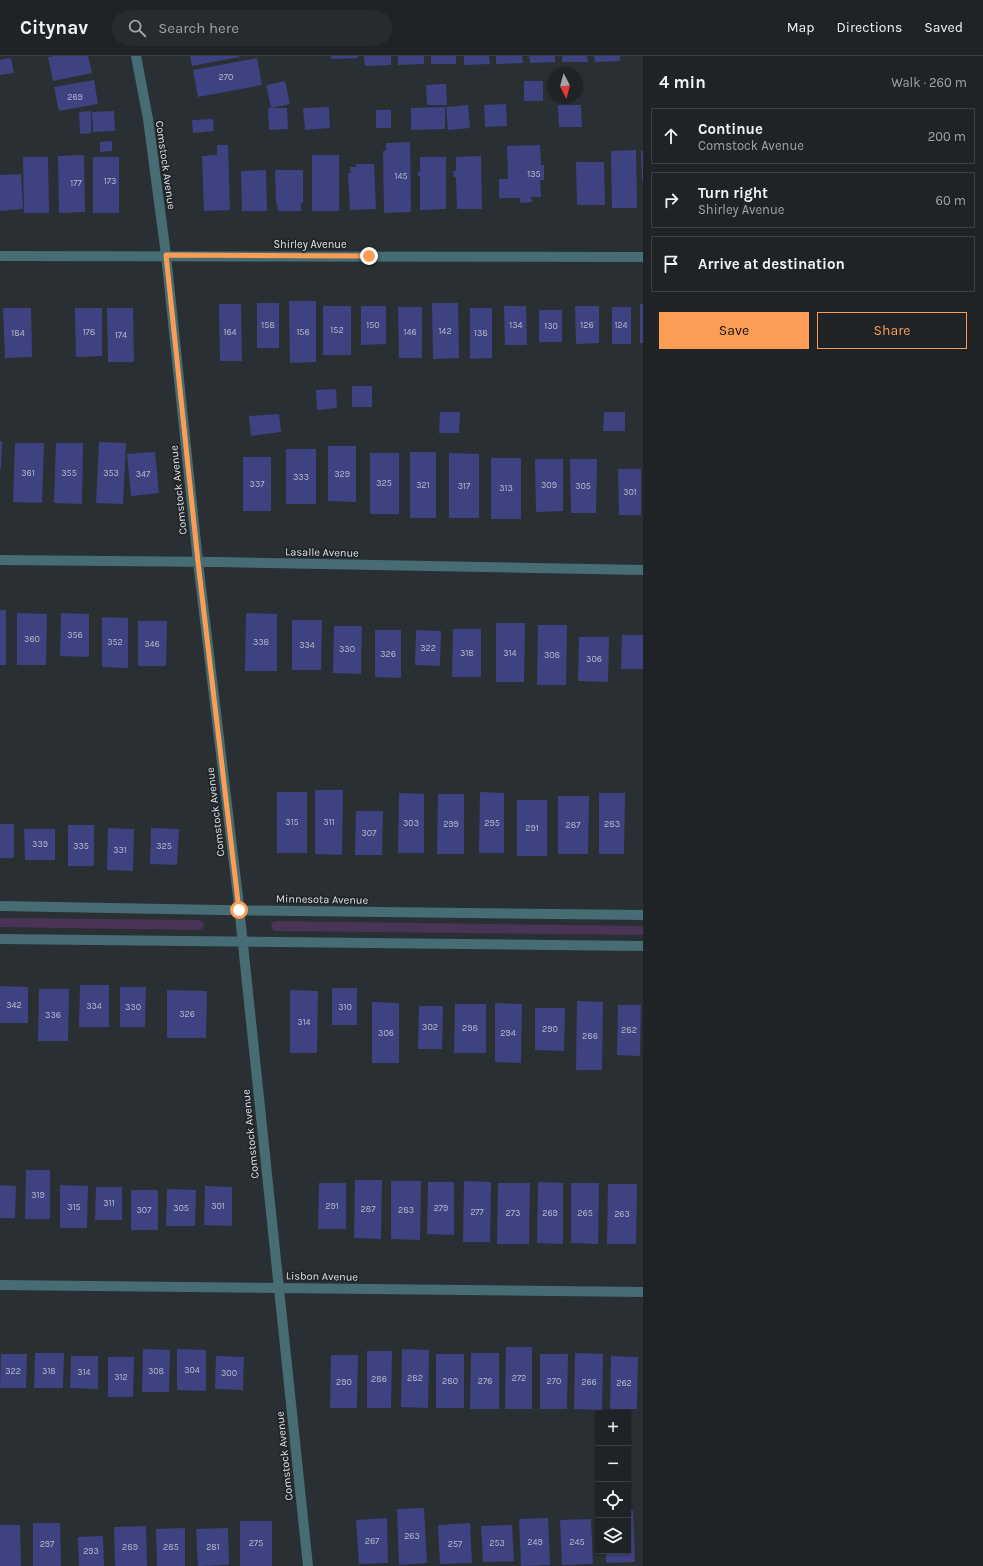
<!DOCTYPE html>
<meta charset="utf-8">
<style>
:root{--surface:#202326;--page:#282b2e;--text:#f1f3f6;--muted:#a2a4a7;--line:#3d4043;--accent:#fd9c55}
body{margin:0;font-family:Karla,sans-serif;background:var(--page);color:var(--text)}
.controls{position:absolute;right:12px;bottom:12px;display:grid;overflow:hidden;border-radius:0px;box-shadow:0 1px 3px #0004}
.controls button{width:36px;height:36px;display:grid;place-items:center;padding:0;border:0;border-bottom:1px solid var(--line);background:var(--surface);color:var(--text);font:20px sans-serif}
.compass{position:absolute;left:547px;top:12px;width:36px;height:36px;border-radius:50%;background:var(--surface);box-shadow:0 1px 3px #0004;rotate:174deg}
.stop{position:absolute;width:12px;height:12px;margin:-9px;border:3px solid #fd9c55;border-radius:50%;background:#fff}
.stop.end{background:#fd9c55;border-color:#fff;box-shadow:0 1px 4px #0008}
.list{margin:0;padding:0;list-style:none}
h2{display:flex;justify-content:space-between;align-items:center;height:52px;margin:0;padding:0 16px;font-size:17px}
h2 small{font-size:13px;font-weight:400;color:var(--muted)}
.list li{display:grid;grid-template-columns:26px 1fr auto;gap:12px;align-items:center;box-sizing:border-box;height:56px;margin:0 8px 8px;padding:0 8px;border:1px solid var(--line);border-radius:0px}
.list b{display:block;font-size:15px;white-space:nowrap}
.list p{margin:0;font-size:13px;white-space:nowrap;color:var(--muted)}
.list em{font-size:13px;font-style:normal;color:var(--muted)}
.actions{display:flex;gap:8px;padding:12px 16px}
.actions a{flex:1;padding:9px 0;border:1px solid var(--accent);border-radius:0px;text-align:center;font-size:14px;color:var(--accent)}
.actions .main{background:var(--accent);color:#111}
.icon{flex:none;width:22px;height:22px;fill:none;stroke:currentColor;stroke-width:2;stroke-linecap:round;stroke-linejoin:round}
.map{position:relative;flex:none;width:643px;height:1510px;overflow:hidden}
header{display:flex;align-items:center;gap:24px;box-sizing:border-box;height:56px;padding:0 20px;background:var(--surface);border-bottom:1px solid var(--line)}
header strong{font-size:19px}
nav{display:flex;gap:22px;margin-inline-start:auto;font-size:14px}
.search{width:280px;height:36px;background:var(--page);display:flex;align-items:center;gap:10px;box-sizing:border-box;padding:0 14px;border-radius:22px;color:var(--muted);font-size:15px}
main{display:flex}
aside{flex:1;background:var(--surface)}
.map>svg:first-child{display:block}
.green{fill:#493456}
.building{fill:#3e4280}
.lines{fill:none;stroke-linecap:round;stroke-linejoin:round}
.minor{stroke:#456d73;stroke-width:10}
.route{stroke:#fd9c55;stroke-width:5}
.labels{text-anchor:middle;stroke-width:3.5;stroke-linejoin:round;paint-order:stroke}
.number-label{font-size:9px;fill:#b7bacc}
.street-label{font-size:11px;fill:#dfe2e5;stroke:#202529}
</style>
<header>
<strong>Citynav</strong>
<div class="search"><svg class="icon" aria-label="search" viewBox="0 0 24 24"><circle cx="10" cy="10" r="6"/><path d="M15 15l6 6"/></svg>Search here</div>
<nav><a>Map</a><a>Directions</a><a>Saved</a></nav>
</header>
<main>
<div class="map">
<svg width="643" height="1510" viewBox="0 0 643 1510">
<rect width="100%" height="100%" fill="#2a2f33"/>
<path class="green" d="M0 862 200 864 203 866 204 869 203 872 200 874 0 871Z
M276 865 643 870V879L275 875 272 873 271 869 273 866Z"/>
<path class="building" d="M54 0H88L92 17 53 25 48 1Z
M190 0H239V1L192 10Z
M331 0H358V2L331 3Z
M364 0H391V9L365 10Z
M398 0H424V8L398 9Z
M431 0H456V8H431Z
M464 0H489L490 8 464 9Z
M496 0H522L523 7 496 8Z
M529 0H555V6L530 7Z
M562 0H587L588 6H562Z
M594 0H620V5L595 6Z
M11 2 14 17 0 19V4Z
M257 2 262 29 198 41 193 14Z
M94 24 98 48 59 55 54 31Z
M285 25 290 48 271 52 266 29Z
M524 25H543V45H524Z
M446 28 447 49H427L426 29Z
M558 42H578V44L558 45Z
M506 48 507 70 485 71 484 49Z
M468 49 470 72 448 74 446 51Z
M558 49H581L582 71H559Z
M329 51 330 72 305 74 303 52Z
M445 51V73L411 74V52Z
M268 52H287L288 73 269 74Z
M376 54H391V72H376Z
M91 55V77L80 78 79 56Z
M114 55 115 75 93 76 92 56Z
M213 63 214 75 193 77 192 64Z
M112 85V95L100 96V86Z
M410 86 411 156 384 157 383 95H386V87Z
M217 89H228L230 154 204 155 202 100 217 99Z
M540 89 541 109H544V124H540L541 141H531L532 146 520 147V142H499V123H508L507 90Z
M636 94 637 152H612L611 95Z
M641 95H643V125H642Z
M84 99 85 156 59 157 58 100Z
M312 99H339V155H312Z
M481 100 482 153H457L456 121H454L453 115H456V101Z
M23 101H48L49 157H24Z
M93 101H119V157H93Z
M420 101H446V153L420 154V120H418V116H420Z
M576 106H604L605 149H577Z
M356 108H374L376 153 350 154 348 117H351L350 111H356Z
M266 114 267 155H242L241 115Z
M275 114H303V147H301V155H278L277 148 276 147Z
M21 118 23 153 0 155V119Z
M289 245H316V306L290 307Z
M257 247H279V292H257Z
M432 247H458L459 302 433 303Z
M219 248H241L242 305H220Z
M640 248H643V287H640Z
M323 250H351V299H323Z
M361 250H386V288L361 289Z
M504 250H526L527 289H505Z
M575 250H599V287L576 288Z
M398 251H422V302H399Z
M612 251H631V288H612Z
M3 252H31L32 301 5 302Z
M75 252H102V300L76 301Z
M107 252H133L134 306H108Z
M470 252H492V302L470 303Z
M539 254H562V286H539Z
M352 330H372V351H352Z
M336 333 337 352 317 354 316 334Z
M440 356H460L459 377H439Z
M604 356H625V375H603Z
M279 358 281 376 251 380 249 360Z
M0 385H2L1 412H0Z
M99 386 126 387 123 448 96 447Z
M15 387H44L42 447 13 446Z
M56 387H83L82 448 54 447Z
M328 390H356V446L328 445Z
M286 393H316V448H286Z
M155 396 159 437 131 440 127 398Z
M410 396H436V462H410Z
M370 397H399V458H370Z
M449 397 479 398V462H449Z
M243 401H271V455H243Z
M491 402H521V463H491Z
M535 403H563V455L536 456Z
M570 403H597L596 457H571Z
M618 413H641V459H619Z
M0 554H6V609H0Z
M17 557 47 558 46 609H17Z
M61 557 89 558V601L60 600Z
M246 557 277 558V615H245Z
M102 561 128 562V612L102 611Z
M292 564H322L321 614H292Z
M138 565H167L166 610H138Z
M496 567H525L524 626H496Z
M538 569H567L566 629H537Z
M334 570H362L361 618 333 617Z
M453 573H481V621H452Z
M375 574H401V622L375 621Z
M416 574 441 575 440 610 415 609Z
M622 579H643V613H621Z
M579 581H609L608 626 578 625Z
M315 734H343L342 799 315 798Z
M277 736H307V797H277Z
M480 736 504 737V797H479Z
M399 737 424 738V797H398Z
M599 737H625L624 798H599Z
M438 738H464V798H437Z
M558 740H589L588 798H558Z
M517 744H547V800H517Z
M356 755H383L382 799H355Z
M0 768H14V802H0Z
M68 769H94V810H68Z
M108 772 134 773 133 815 107 814Z
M151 772 179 773 177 809 150 808Z
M24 773H55V804H25Z
M80 929H109V971H79Z
M0 930 28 931V967H0Z
M120 931H146L145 971H120Z
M332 932H357V969H332Z
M39 933H69L68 985H38Z
M167 934 207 935 206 982H167Z
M290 934 318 935 317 997H290Z
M577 945 603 946 602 1014H576Z
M372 946 399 947V1007H372Z
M495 947 522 948 521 1007 495 1006Z
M455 948H486V997H454Z
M618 949H641L640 1000 617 999Z
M419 950H443L442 993H418Z
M535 952H565L564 995 535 994Z
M26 1114H50V1163H25Z
M355 1124H382L381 1183 354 1182Z
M391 1125H421L420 1184 391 1183Z
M464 1125 491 1126 490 1186H463Z
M428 1126H454V1179L427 1178Z
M538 1126 563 1127V1188L537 1187Z
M319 1127H346V1173H318Z
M498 1127H530L529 1188H497Z
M571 1127H599L598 1188 571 1187Z
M608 1128H637L636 1188H607Z
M0 1129 16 1130 15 1162H0Z
M60 1129 88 1130 87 1172H60Z
M205 1130 232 1131V1170L204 1169Z
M96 1131H122V1164H95Z
M167 1133 196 1134 195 1170H166Z
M131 1134H158V1174H131Z
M506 1291H532V1353H505Z
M143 1293 170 1294 169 1336H142Z
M177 1293 206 1294V1335L177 1334Z
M402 1293 429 1294 428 1352 401 1351Z
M367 1295H392L391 1352H367Z
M35 1297H64L63 1332H34Z
M471 1297H499V1353H470Z
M575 1297 603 1298 602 1354 574 1353Z
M1 1298H27L26 1332H0Z
M436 1298H464V1352H436Z
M540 1298H568L567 1353H540Z
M331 1299H358L357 1352H330Z
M71 1300H98V1333L70 1332Z
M216 1300 244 1301 243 1334 215 1333Z
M611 1300 638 1301 637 1353H610Z
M108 1301H134L133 1341H108Z
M424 1452 427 1507 399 1509 397 1453Z
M633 1454 635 1506 606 1507V1495H628V1455Z
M387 1462 388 1507 359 1508 356 1464Z
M548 1462 550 1509 521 1510 519 1463Z
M591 1463 593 1508 562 1509 560 1464Z
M240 1465H272V1510H240Z
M33 1467H60L61 1510H33Z
M470 1467 472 1507 440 1508 438 1469Z
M0 1469H20L21 1510H0Z
M512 1469 514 1505 483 1506 481 1470Z
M146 1470 147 1510H115L114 1471Z
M185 1472V1510H157L156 1473Z
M228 1472 229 1509 198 1510 196 1473Z
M103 1480 104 1510H79L78 1481Z"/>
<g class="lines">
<path class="minor" d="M136 0 148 63 166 199 198 506 238 841 308 1510
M0 200 643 201
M0 504 217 506 643 514
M0 850 220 854 643 859
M0 883 643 890
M0 1229 643 1236"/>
</g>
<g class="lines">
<path class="route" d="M239 854 198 506 166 199 369 200"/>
</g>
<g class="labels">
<g class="number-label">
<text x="226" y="24">270</text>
<text x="75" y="44">269</text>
<text x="534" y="121">135</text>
<text x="401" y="123">145</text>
<text x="110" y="128">173</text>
<text x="76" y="130">177</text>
<text x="268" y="272">158</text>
<text x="373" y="272">150</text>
<text x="516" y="272">134</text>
<text x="587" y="272">126</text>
<text x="621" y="272">124</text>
<text x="551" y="273">130</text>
<text x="337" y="277">152</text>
<text x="445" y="278">142</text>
<text x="89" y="279">178</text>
<text x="230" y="279">164</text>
<text x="303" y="279">156</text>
<text x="410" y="279">146</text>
<text x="18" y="280">184</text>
<text x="481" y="280">138</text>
<text x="121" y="282">174</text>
<text x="28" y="420">361</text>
<text x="69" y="420">355</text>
<text x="111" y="420">353</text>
<text x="143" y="421">347</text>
<text x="342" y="421">329</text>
<text x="301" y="424">333</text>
<text x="384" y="430">325</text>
<text x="257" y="431">337</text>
<text x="423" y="432">321</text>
<text x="549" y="432">309</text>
<text x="464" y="433">317</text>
<text x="583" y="433">305</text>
<text x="506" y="435">313</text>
<text x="630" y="439">301</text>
<text x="75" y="582">356</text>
<text x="32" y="586">360</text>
<text x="115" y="589">352</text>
<text x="261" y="589">338</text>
<text x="152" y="591">346</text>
<text x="307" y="592">334</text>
<text x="428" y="595">322</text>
<text x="347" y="596">330</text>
<text x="467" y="600">318</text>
<text x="510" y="600">314</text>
<text x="388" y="601">326</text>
<text x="552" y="602">308</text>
<text x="594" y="606">306</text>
<text x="292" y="769">315</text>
<text x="329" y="769">311</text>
<text x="411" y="770">303</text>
<text x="492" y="770">295</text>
<text x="451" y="771">299</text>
<text x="612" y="771">283</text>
<text x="573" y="772">287</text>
<text x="532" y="775">291</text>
<text x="369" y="780">307</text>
<text x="40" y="791">339</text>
<text x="81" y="793">335</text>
<text x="164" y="793">325</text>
<text x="120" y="797">331</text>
<text x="14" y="952">342</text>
<text x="94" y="953">334</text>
<text x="133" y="954">330</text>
<text x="345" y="954">310</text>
<text x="187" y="961">326</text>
<text x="53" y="962">336</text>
<text x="304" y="969">314</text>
<text x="430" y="974">302</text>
<text x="470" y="975">298</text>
<text x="550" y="976">290</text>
<text x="629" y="977">282</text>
<text x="386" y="980">306</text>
<text x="508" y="980">294</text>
<text x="590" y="983">286</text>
<text x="38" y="1142">319</text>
<text x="109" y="1150">311</text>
<text x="218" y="1153">301</text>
<text x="332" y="1153">291</text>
<text x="74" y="1154">315</text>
<text x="181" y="1155">305</text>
<text x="441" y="1155">279</text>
<text x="368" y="1156">287</text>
<text x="144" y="1157">307</text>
<text x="406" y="1157">283</text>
<text x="477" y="1159">277</text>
<text x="513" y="1160">273</text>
<text x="550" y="1160">269</text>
<text x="585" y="1160">265</text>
<text x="622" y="1161">263</text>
<text x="192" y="1317">304</text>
<text x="13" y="1318">322</text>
<text x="49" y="1318">318</text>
<text x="156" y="1318">308</text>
<text x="84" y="1319">314</text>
<text x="229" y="1320">300</text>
<text x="121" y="1324">312</text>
<text x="415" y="1325">282</text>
<text x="519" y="1325">272</text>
<text x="379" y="1326">286</text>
<text x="450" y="1328">280</text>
<text x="485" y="1328">276</text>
<text x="554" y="1328">270</text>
<text x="344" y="1329">290</text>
<text x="589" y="1329">266</text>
<text x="624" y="1330">262</text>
<text x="412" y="1483">263</text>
<text x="372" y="1488">267</text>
<text x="535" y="1489">249</text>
<text x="577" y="1489">245</text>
<text x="256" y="1490">275</text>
<text x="497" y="1490">253</text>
<text x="47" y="1491">297</text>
<text x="455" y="1491">257</text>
<text x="130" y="1494">289</text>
<text x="171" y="1494">285</text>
<text x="213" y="1494">281</text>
<text x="91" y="1498">293</text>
</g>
<g class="street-label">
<text transform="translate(166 109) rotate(82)" y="4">Comstock Avenue</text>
<text x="310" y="192">Shirley Avenue</text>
<text transform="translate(178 434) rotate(-96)" y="4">Comstock Avenue</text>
<text transform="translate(322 496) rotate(1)" y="4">Lasalle Avenue</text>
<text transform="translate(215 756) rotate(-97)" y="4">Comstock Avenue</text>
<text transform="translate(322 843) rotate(1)" y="4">Minnesota Avenue</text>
<text transform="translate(250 1078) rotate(-96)" y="4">Comstock Avenue</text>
<text transform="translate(322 1220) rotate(1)" y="4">Lisbon Avenue</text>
<text transform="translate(284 1400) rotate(-96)" y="4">Comstock Avenue</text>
</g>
</g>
</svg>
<div class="controls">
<button>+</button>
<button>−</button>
<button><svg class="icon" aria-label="locate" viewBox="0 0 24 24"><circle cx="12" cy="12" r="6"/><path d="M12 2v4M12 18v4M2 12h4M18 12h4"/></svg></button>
<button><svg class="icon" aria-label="layers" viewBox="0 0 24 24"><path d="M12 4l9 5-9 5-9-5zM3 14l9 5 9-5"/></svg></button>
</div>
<svg class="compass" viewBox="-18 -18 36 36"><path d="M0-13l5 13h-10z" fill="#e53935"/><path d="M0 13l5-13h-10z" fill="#a2a4a7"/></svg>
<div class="stop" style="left:239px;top:854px"></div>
<div class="stop end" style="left:369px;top:200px"></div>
</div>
<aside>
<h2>4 min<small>Walk · 260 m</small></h2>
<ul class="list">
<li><svg class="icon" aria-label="ahead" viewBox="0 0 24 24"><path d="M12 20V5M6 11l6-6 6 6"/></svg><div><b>Continue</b><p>Comstock Avenue</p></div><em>200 m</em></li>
<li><svg class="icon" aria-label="right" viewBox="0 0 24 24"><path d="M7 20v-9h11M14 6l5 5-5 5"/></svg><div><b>Turn right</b><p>Shirley Avenue</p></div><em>60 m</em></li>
<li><svg class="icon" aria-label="arrive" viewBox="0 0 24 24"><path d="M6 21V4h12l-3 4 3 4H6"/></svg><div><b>Arrive at destination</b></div></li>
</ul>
<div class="actions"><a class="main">Save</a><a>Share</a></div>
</aside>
</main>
